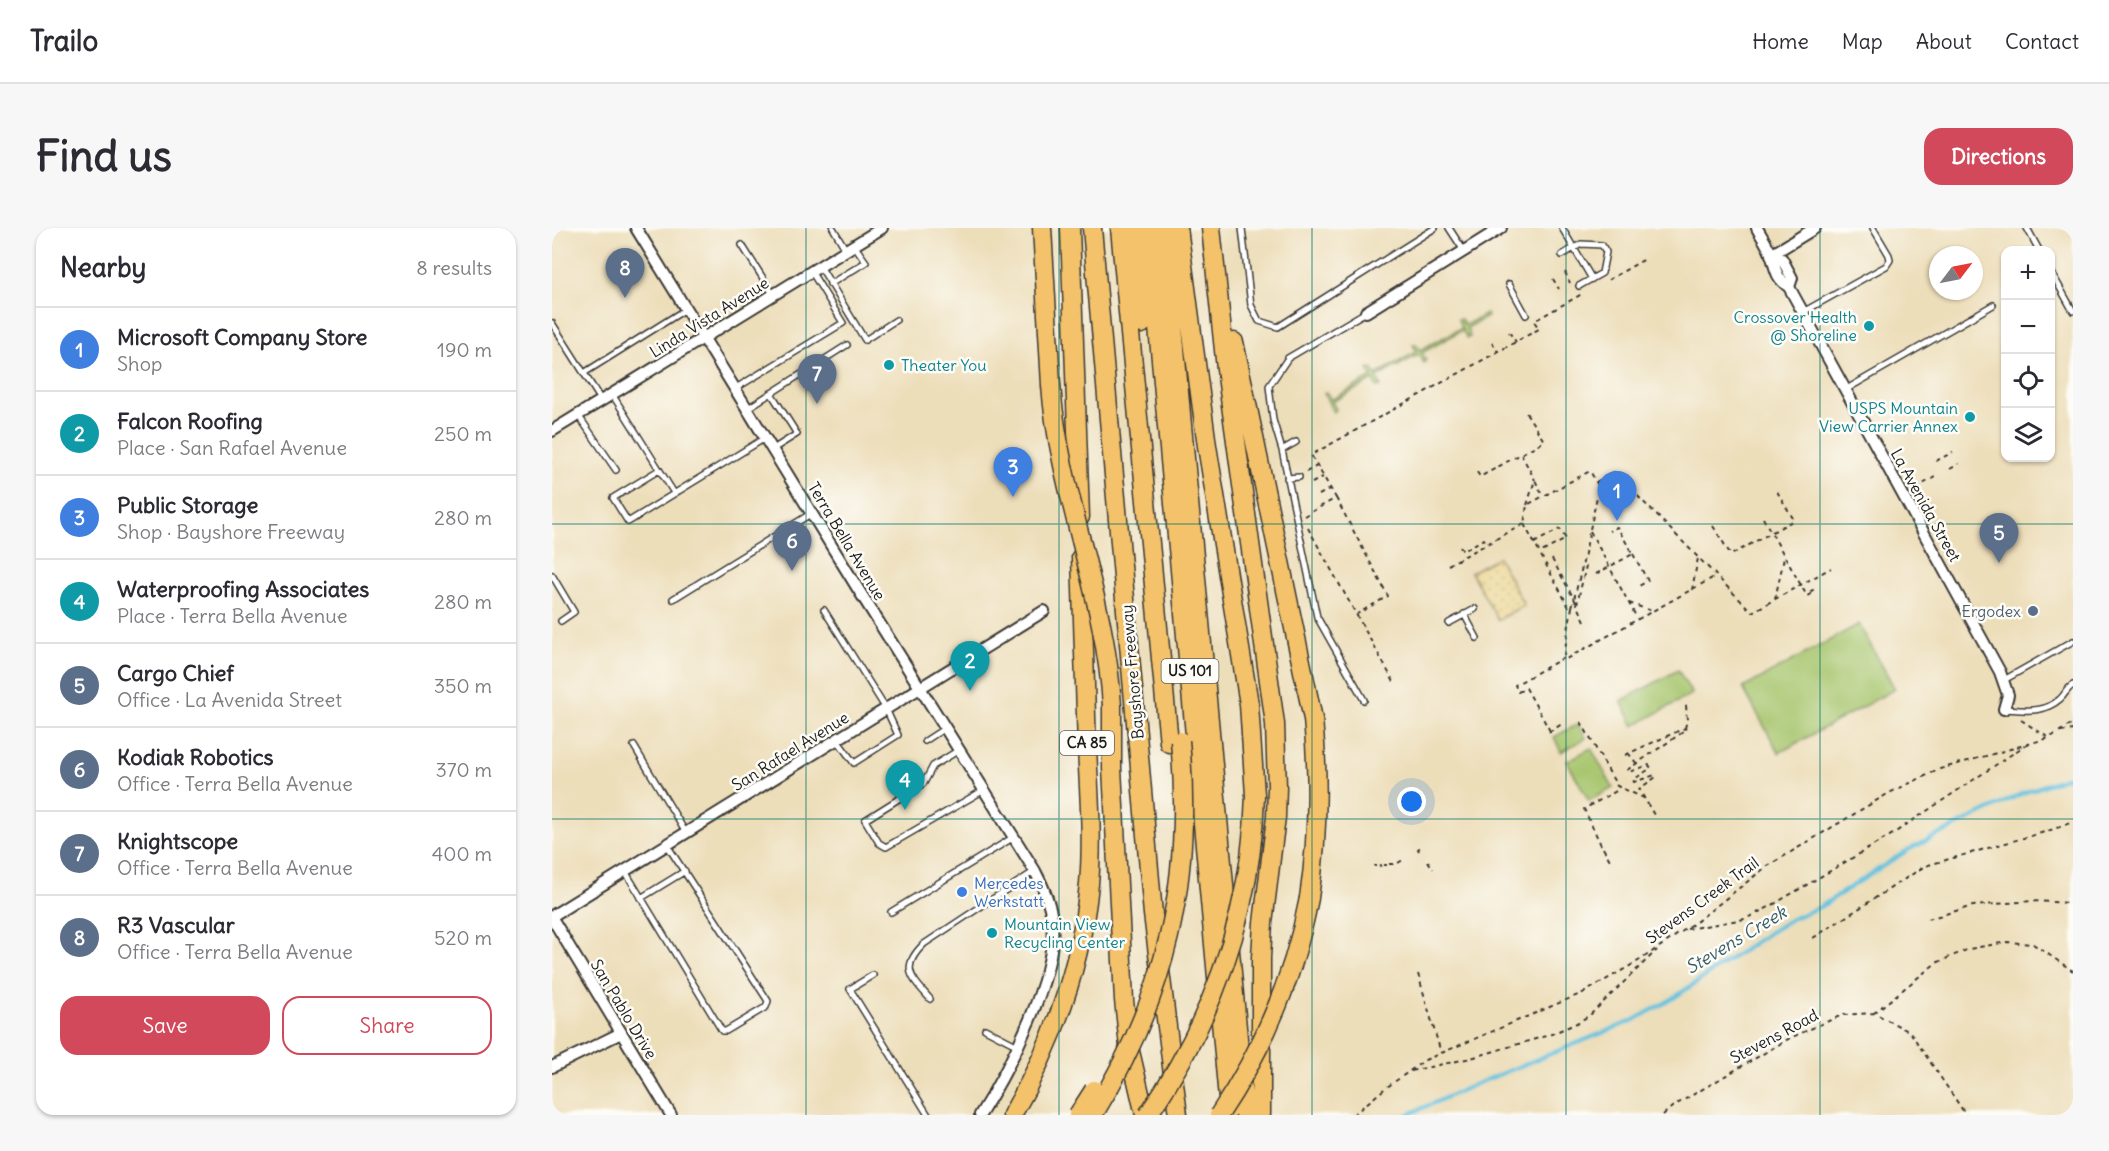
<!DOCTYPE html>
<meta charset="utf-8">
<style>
:root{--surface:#fff;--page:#f7f7f7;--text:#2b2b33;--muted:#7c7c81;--line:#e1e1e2;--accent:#d1495b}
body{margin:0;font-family:Delius,sans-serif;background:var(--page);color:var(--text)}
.controls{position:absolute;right:18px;top:18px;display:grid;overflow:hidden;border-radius:12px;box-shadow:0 2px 4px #0004}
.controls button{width:54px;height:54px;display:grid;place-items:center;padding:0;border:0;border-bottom:2px solid var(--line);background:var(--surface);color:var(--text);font:30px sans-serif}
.compass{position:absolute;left:1377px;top:18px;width:54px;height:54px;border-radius:50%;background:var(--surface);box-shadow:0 2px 4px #0004;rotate:58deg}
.you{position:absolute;left:860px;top:574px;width:21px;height:21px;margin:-15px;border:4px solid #fff;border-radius:50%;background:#1a73e8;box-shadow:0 0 0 9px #1a73e833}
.badge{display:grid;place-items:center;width:39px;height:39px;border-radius:50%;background:var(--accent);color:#fff;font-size:20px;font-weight:700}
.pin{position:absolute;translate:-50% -50px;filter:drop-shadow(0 2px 3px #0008)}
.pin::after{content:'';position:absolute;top:32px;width:21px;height:18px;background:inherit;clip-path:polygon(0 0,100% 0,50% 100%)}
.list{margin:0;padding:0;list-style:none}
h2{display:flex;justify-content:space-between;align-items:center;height:78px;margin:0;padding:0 24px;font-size:26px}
h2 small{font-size:20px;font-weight:400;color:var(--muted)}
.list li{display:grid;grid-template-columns:39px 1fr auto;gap:18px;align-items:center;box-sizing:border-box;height:84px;padding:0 24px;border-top:2px solid var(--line)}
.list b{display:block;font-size:22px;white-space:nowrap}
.list p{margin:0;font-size:20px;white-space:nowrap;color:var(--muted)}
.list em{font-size:20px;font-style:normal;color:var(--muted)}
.actions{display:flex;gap:12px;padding:18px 24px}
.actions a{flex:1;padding:14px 0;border:2px solid var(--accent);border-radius:18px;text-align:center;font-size:21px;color:var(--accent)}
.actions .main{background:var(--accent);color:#fff}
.icon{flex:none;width:33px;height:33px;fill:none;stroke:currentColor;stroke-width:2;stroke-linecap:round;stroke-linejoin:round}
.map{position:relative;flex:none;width:1521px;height:887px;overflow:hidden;border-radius:18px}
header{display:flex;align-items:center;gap:36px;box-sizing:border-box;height:84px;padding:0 30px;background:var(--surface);border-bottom:2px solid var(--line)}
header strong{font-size:28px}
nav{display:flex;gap:33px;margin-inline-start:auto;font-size:21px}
.intro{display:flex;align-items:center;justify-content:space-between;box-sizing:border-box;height:144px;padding:0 36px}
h1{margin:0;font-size:42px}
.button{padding:15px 27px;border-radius:18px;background:var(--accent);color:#fff;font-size:21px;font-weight:700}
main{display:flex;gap:36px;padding:0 36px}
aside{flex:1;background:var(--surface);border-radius:18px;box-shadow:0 2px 4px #0004}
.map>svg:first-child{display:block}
.grass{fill:#a5c46b;stroke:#607044;stroke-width:1.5}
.sand{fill:url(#sand-dots);stroke:#857b5d;stroke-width:1.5}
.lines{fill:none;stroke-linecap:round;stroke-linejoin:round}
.stream{stroke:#62c2e0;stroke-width:4}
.service-casing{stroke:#3b3934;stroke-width:8}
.minor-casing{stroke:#3b3934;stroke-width:14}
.motorway-casing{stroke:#3b3934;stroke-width:21}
.path{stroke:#3b3934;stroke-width:2;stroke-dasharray:4.5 4.5;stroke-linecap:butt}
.service{stroke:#fff;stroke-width:5}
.minor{stroke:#fff;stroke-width:10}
.motorway{stroke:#f3c26a;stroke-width:18}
.motorway-bridge-casing{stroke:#3b3934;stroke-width:21;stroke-linecap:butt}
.path-bridge{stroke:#3b3934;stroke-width:2;stroke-dasharray:4.5 4.5;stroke-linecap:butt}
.motorway-bridge{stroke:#f3c26a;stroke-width:18}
.grid{fill:none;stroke:#0f766e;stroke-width:1.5;stroke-opacity:0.55}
.culture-dot{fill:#0f9aa8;stroke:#fdfcf7;stroke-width:2}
.service-dot{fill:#5c6f8a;stroke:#fdfcf7;stroke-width:2}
.shop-dot{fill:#3f7fe0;stroke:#fdfcf7;stroke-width:2}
.labels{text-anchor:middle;stroke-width:5;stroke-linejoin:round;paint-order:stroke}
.shield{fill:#fdfcf7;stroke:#605f5e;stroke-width:1.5}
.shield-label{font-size:15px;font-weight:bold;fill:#1c1c1c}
.street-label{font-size:16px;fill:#1c1c1c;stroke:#fdfcf7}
.culture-label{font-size:16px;fill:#0d838f;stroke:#fdfcf7;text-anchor:end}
.service-label{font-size:16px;fill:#4e5e75;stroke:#fdfcf7;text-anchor:end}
.shop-label{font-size:16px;fill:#366cbe;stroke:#fdfcf7;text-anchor:start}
.water-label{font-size:18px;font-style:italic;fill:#385e6a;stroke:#fdfcf7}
</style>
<header>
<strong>Trailo</strong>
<nav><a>Home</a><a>Map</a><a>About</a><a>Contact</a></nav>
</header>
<div class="intro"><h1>Find us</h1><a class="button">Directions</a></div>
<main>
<aside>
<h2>Nearby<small>8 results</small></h2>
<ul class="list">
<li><span class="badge" style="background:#3f7fe0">1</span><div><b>Microsoft Company Store</b><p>Shop</p></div><em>190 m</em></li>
<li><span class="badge" style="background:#0f9aa8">2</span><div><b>Falcon Roofing</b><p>Place · San Rafael Avenue</p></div><em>250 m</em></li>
<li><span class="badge" style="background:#3f7fe0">3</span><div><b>Public Storage</b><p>Shop · Bayshore Freeway</p></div><em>280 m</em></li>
<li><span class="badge" style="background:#0f9aa8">4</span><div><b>Waterproofing Associates</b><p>Place · Terra Bella Avenue</p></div><em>280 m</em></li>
<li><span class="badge" style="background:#5c6f8a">5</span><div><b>Cargo Chief</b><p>Office · La Avenida Street</p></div><em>350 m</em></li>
<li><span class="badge" style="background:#5c6f8a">6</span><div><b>Kodiak Robotics</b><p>Office · Terra Bella Avenue</p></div><em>370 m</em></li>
<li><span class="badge" style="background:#5c6f8a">7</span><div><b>Knightscope</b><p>Office · Terra Bella Avenue</p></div><em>400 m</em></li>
<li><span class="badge" style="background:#5c6f8a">8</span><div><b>R3 Vascular</b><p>Office · Terra Bella Avenue</p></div><em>520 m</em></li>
</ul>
<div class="actions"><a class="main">Save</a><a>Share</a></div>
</aside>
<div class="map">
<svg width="1521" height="887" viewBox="0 0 1521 887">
<defs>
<pattern id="sand-dots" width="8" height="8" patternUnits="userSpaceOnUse" patternTransform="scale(1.5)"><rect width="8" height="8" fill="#eeda9e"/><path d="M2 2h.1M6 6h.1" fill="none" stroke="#ccba88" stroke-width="1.8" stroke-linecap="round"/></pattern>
</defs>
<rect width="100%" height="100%" fill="#fdfcf7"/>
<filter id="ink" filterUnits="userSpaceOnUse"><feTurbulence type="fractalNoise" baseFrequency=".0167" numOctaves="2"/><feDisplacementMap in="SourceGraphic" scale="12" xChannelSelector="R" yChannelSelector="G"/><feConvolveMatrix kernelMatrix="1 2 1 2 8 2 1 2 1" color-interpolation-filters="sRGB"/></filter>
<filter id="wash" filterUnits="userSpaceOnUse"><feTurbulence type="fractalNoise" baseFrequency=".008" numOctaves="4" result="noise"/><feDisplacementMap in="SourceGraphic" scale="24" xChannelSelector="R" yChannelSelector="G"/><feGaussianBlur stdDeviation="1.35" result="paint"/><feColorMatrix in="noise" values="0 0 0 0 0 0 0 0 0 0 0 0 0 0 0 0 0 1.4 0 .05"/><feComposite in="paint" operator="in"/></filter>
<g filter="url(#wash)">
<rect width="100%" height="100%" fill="#eddeba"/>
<path class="grass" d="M934 86 935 89 915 100 918 109 915 110 910 102 870 125 874 132 872 135 866 127 825 149 829 158 825 159 821 152 780 174 784 181 782 184 780 183 772 165 774 164 779 172 820 149 816 141 820 140 824 147 864 124 861 116H864L868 122 909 100 906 91H909L913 97Z
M1307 396 1343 461 1227 525 1191 460Z
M1126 442 1140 466 1082 498 1069 473Z
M1026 496 1034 510 1009 524 1002 509Z
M1039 520 1061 560 1037 573 1015 533Z"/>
<path class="sand" d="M946 329 972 377 946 392 919 344Z"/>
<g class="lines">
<path class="stream" d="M855 887 924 856 1080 793 1120 771 1215 706 1239 691 1268 679 1356 622 1471 565 1521 547"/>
</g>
</g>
<g filter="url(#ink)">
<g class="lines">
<defs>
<path id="service" d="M281 0 294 22
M690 0 699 77 707 93 726 99 883 0
M897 0 912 23
M1010 0 1040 51
M1475 0 1487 22
M190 17 221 66
M1010 27 1029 16 1050 17 1054 24 1050 45 1027 58
M268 38 313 112 344 92
M1498 42 1521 83
M278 56 314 34 302 17
M957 56 974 87
M1251 84 1334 38 1338 32 1337 27 1321 0
M0 95 49 172
M32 145 134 81
M184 160 291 95 259 43
M1293 162 1441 77
M219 165 245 206 221 221
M60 166 122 265
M196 180 295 117
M26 187 64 242
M730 222 744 214
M107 242 61 270 76 294 213 210
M735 250 747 249
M0 347 22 384 9 393
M121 371 260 285
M272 382 334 481 346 507 302 535 285 512
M912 386 925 410
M897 395 923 381
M1452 452 1521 413
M812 472 765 389 730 222 721 192 717 158 736 130 814 84
M1452 481C1473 482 1491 486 1508 471 1513 467 1514 461 1521 457
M373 513 393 500
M82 518 134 605
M407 522 381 538 372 555 313 592 327 615 334 619 432 562
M73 643 170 803H174L214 779 216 773 115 617
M89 670 133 643
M339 684 462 609
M321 747 298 761 376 887
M378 771C360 750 347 740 372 716L483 643
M433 801 466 818"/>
<path id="minor" d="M84 0 306 361 483 643C491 658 498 674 500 691 507 746 457 841 428 887
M1205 0C1209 8 1216 17 1219 26 1224 41 1223 49 1237 59L1448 444 1456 467 1452 481
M1219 27 1263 0
M1219 27 1230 31 1240 50 1237 59
M814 84 949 0
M0 203 330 0
M0 688 492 383
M0 690 119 887
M0 839 69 805"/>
<path id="motorway" d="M490 0 499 157
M518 0 528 289
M540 0 601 686 626 887
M568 0 617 515
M582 0 590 96
M597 0 677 882
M612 0 693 887
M626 0 655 218 697 476 703 567
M659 0 674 141 723 496 725 559 724 589 711 695 709 730V887
M682 114 761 491C767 552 766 610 757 670
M560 478V540L572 772 577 819 593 887
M460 887C501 816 529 738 537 656 541 610 537 565 535 519 533 456 531 392 529 329"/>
</defs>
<use href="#service" class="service-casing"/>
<use href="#minor" class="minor-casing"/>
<use href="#motorway" class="motorway-casing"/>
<path class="path" d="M1013 44 1018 55
M1001 51 1007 61
M1056 52 1093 31
M957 104 964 114
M940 114 946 124
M969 226 983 252
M1384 233 1401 224
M1398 241 1407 236
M754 244 765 238
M925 244 928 249 992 213 973 183
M1044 254 1062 244 1200 384 1279 340
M760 255 771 249
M1364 260 1383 249
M767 267 778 261
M784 270 836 368 805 386
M975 277 983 252 991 268
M752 288 784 270 759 227 987 101 982 93 1030 66
M1211 290 1255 368 1262 364 1261 362 1255 365
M972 296 1019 383
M1161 298 1179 327 1242 292 1223 260
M756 300 842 454
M1038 303 1086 392
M982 315 1008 301 1014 311 988 325
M908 318 911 323 932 311 935 316
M1081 326 1096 353 1087 358
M1000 331 1025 376
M896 337 972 296 975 277 1038 243 1047 259 1030 339
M1044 346 1081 326 1065 299 1057 303
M1140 362 1146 330
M1223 371 1232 330
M1077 375 1100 383
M1020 379 1012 427 1014 431 1164 348
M1033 393 1025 376 1034 338
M1469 492 1497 510
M1029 494 1065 558 1092 570
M1133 500 1135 492 1134 477
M998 503 974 460 966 464 963 457 1013 429
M997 504 1010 496
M1509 504 1521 502
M1076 525 1085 536
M1073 527 1133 500 1134 502 1075 542 1077 544 1097 537 1099 540 1081 552 1082 554 1103 547 1104 549 1087 561 1102 587
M1049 617 1032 581 1068 561
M1051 620 1059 634
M867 623 866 621 870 618
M876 633 881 641
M846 635 851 632
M837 636H843
M832 637H835
M822 638H824
M827 638 830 637
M1376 691 1421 678 1479 673 1521 675
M1135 701 1193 691 1217 679 1336 609 1475 516
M1261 710 1373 638 1496 603 1521 594
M866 746 889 825
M1322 785 1384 735 1417 721 1455 714 1481 716 1521 743
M859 843 919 830 997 807 1023 796 1038 787 1105 722
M801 887 831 862 873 832 1033 764 1088 732 1144 694 1214 639 1337 565 1388 541 1497 510 1521 495
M1111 887 1120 879 1238 810 1290 787 1322 785 1358 804 1414 887"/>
<use href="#service" class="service"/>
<use href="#minor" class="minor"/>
<use href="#motorway" class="motorway"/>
<defs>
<path id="motorway-bridge" d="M499 157C507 266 554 368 560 478
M526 887 542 862
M541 887C615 768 641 652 628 513
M596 887C661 791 700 684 703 567
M667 887C712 820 742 749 757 670"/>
</defs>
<use href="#motorway-bridge" class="motorway-bridge-casing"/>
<path class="path-bridge" d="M1020 379 1030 339"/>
<use href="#motorway-bridge" class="motorway-bridge"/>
</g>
</g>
<path class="grid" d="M254 0V887M507 0V887M760 0V887M1014 0V887M1268 0V887M0 296H1521M0 591H1521"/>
<g class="culture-dot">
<circle cx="1317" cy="98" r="6"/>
<circle cx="337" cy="137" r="6"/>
<circle cx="1418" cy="189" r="6"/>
<circle cx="440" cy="705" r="6"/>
</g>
<circle class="service-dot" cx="1481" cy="383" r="6"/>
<circle class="shop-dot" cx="410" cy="664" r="6"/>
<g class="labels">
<g class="shield">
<rect x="609.5" y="431" width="57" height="24" rx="4.5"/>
<rect x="508" y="503" width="54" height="24" rx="4.5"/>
</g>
<g class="shield-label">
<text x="638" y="448">US 101</text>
<text x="535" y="520">CA 85</text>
</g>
<g class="street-label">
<text transform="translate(157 89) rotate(-32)" y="6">Linda Vista Avenue</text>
<text transform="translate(1374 277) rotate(61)" y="6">La Avenida Street</text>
<text transform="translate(295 313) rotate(59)" y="6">Terra Bella Avenue</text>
<text transform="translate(580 444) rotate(-95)" y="6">Bayshore Freeway</text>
<text transform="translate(238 523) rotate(-32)" y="6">San Rafael Avenue</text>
<text transform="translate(1150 672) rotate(-36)" y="6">Stevens Creek Trail</text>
<text transform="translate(72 781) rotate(59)" y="6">San Pablo Drive</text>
<text transform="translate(1222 808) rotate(-28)" y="6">Stevens Road</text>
</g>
<g class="culture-label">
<text x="1305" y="95">Crossover Health<tspan x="1305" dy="18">@ Shoreline</tspan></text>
<text x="349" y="143" text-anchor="start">Theater You</text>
<text x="1406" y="186">USPS Mountain<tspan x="1406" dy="18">View Carrier Annex</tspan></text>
<text x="452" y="702" text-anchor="start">Mountain View<tspan x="452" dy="18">Recycling Center</tspan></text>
</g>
<g class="service-label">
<text x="1469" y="389">Ergodex</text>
</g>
<g class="shop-label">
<text x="422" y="661">Mercedes<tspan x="422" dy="18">Werkstatt</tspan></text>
</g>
<g class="water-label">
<text transform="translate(1184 712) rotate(-31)" y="6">Stevens Creek</text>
</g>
</g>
</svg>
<div class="controls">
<button>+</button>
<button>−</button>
<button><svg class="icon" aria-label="locate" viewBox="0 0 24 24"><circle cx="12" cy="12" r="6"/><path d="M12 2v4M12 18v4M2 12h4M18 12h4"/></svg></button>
<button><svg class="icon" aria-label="layers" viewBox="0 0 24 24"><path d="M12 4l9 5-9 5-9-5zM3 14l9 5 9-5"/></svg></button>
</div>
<svg class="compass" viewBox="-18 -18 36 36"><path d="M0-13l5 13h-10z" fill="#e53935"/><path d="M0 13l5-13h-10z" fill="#7c7c81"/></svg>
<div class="you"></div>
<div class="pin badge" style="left:1065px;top:293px;background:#3f7fe0">1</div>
<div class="pin badge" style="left:418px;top:463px;background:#0f9aa8">2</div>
<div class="pin badge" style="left:461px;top:269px;background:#3f7fe0">3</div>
<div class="pin badge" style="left:353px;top:582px;background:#0f9aa8">4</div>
<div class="pin badge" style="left:1447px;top:335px;background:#5c6f8a">5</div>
<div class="pin badge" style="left:240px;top:343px;background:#5c6f8a">6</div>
<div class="pin badge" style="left:265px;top:176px;background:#5c6f8a">7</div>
<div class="pin badge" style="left:73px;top:70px;background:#5c6f8a">8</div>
</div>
</main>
